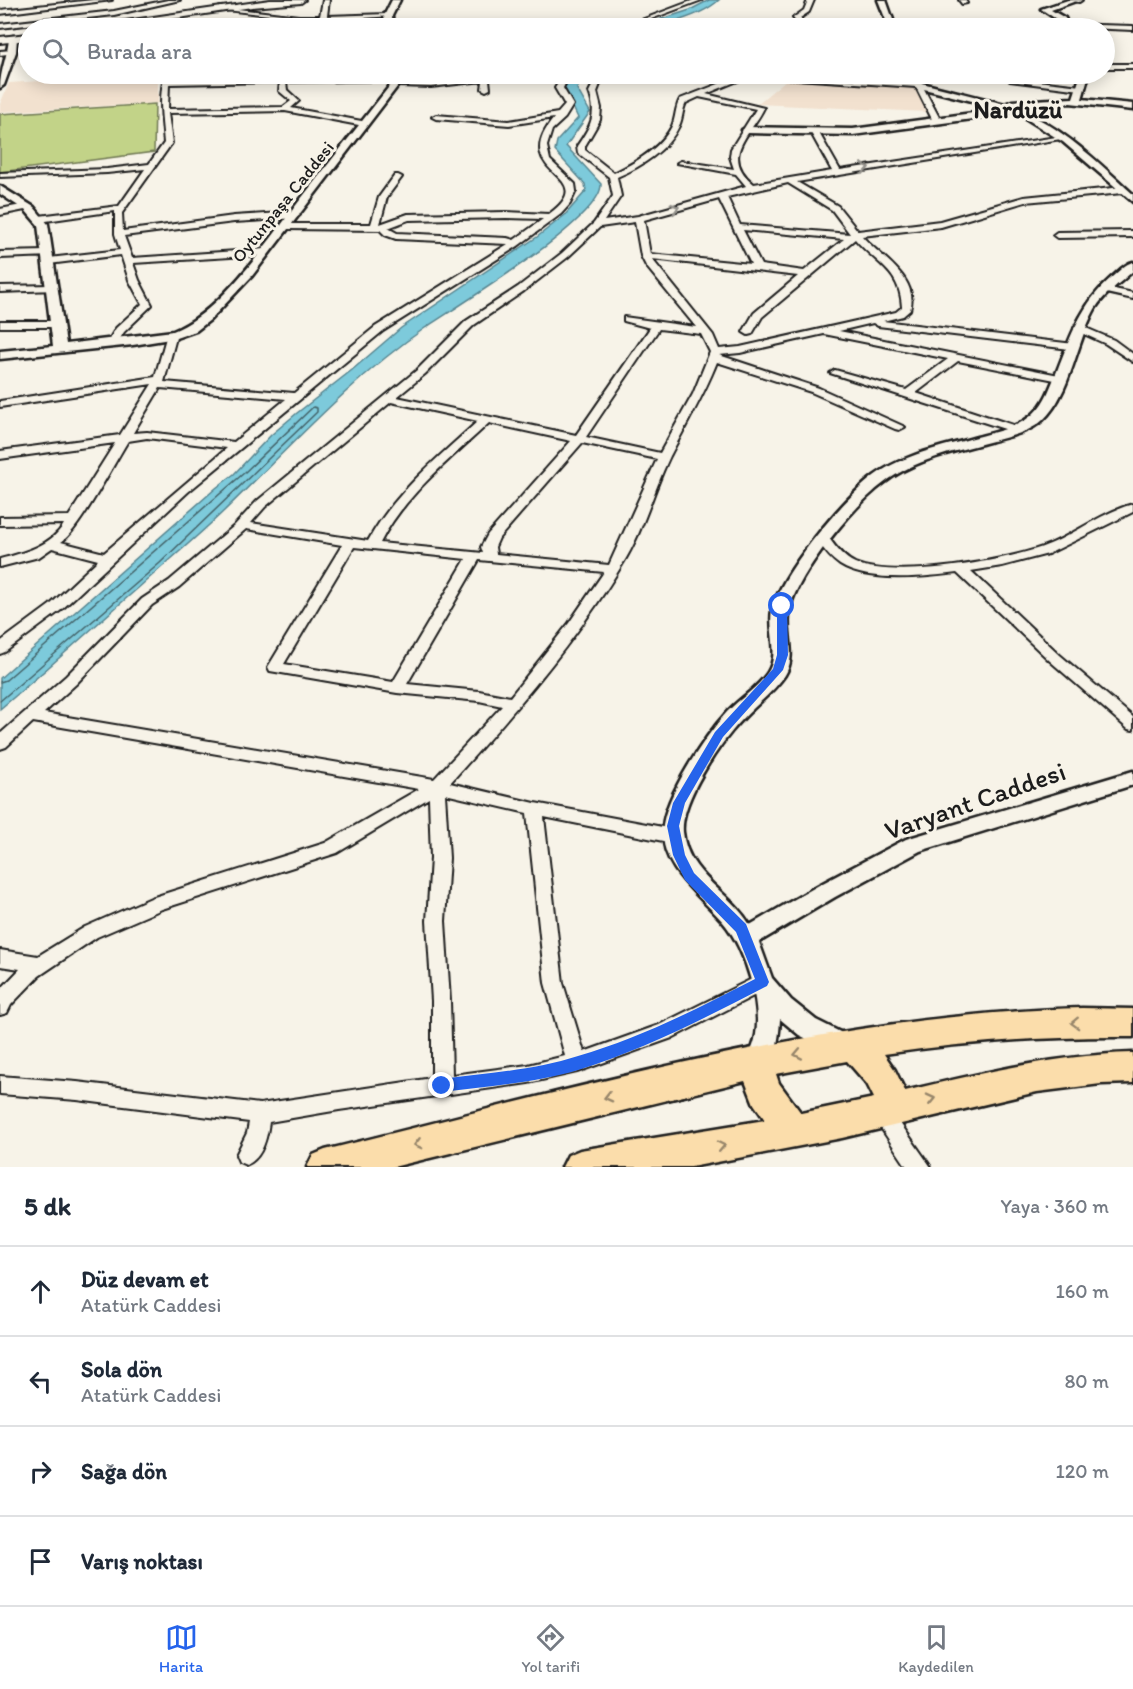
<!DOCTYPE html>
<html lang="tr">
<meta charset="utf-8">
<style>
:root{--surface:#fff;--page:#f6f6f7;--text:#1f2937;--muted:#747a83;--line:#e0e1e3;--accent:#2563eb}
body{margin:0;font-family:Itim,sans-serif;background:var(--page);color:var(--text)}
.stop{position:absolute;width:18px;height:18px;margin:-14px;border:4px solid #2563eb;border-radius:50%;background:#fff}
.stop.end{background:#2563eb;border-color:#fff;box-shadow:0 2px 6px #0008}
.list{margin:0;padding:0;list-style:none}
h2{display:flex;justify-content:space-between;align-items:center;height:78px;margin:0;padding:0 24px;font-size:26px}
h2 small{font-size:20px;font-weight:400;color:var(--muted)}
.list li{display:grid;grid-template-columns:39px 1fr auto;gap:18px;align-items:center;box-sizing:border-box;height:90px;padding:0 24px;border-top:2px solid var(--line)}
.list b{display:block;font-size:22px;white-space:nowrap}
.list p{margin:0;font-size:20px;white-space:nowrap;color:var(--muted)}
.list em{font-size:20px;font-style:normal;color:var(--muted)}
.icon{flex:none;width:33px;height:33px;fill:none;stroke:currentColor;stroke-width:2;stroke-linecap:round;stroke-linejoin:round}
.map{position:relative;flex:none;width:1133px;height:1167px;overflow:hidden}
.search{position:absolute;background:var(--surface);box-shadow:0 3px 15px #0003;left:18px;right:18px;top:18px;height:66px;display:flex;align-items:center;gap:15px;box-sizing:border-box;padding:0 21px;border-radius:33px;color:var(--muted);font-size:22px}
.sheet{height:438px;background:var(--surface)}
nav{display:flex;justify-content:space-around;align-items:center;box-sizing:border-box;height:84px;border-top:2px solid var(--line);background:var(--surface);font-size:16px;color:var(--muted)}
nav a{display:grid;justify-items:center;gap:3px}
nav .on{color:var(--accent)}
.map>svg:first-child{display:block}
.built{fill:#f2e1cf}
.green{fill:#c2d388;stroke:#6f7852;stroke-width:1.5}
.water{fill:#7dcadb;stroke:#56848f;stroke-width:1.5}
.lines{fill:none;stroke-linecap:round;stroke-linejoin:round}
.shore{stroke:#436268;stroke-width:1.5}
.minor-casing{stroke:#1c1c1c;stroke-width:4}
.tertiary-casing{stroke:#1c1c1c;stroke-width:5}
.secondary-casing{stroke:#1c1c1c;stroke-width:4}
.trunk-casing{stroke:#1c1c1c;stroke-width:5}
.minor{fill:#f7f3e8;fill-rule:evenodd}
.tertiary{fill:#f7f3e8;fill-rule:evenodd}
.secondary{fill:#f7f3e8;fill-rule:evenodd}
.trunk{fill:#fbddab;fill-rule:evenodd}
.oneway{stroke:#94928c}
.oneway2{stroke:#97866b}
.route{fill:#2563eb}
.labels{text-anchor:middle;stroke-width:6;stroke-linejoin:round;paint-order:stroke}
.far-street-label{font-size:18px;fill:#1c1c1c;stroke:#f7f3e8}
.far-district-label{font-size:24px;font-weight:bold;fill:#1c1c1c;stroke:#f7f3e8}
.near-street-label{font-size:27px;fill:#1c1c1c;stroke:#f7f3e8}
</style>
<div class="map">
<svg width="1133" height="1167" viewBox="0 0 1133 1167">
<rect width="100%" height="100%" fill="#f7f3e8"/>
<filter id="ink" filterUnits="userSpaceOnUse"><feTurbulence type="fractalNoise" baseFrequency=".0167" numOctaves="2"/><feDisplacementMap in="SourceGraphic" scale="12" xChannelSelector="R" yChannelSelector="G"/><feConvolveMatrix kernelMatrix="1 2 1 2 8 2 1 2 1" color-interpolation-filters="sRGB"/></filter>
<g filter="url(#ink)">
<path class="built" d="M158 74V103L0 112V104L9 83Z
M786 80 917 87 927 112 757 104Z"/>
<path class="green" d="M155 104 154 152 0 172V114Z"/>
<path class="water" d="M709 0H719C702 16 658 29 634 28L690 10Z
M573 74H584L577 89 590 112 566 146 601 184C603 219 457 306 425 328 351 379 289 448 224 511 196 538 166 563 137 589 91 629 47 670 0 709V678L216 488 234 474 271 435 297 413 352 370 401 328 537 237 565 215 586 191 585 184 555 151 557 141 578 118 564 88Z"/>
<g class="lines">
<path class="shore" d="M0 682 6 680 244 473 313 407 317 408V412L160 563 0 701"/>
<defs>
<path id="minor" d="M93 0H112L0 14V10Z
M168 0H180L114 15 0 28V24L114 11Z
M323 0H329L327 16 388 14 391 16 323 21 217 9 220 7 299 16H320Z
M694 0H702L627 28H620Z
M808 0H814L809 12 800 18 807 28H801L793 18 804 10Z
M959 0H965L967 3 962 4Z
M1068 0H1082L1079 2Z
M1065 24 1133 26V30L1063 27Z
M12 50 14 53 0 55V51Z
M1104 64H1133V68H1104Z
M165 74H171L170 80 402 76 405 78 402 80 286 82 287 90 299 101 291 108 367 122V126H364L285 111 168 113 172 143 122 213 123 231 234 216 296 212 300 215 296 218 234 222 124 236 132 258 265 249 270 252 265 255 133 263 139 280 152 305 124 332 116 345 112 346 107 343 116 328 142 304 129 280 121 255 49 264 44 261 49 258 120 250 115 234V211L39 222 35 219 39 216 119 206 145 169 107 173 0 177V173L107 169 149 164 164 143C162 119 158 97 165 74ZM280 82 279 91 291 101 283 107 168 109 169 84Z
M564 74H570L563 88 573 105 565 118 552 130 547 146 550 160 575 184 576 191 570 204 561 214 518 246 383 331 188 492 60 611 5 652 0 654V642L50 605 98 560 52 548 39 557 0 567V559C23 553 51 546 64 524L0 525V517L69 516 115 443 0 459V451L120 435 152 384 0 407V401L155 377 167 334 172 331 177 334 164 382 294 393 375 327 508 244 396 239 385 235 380 230 286 229 283 228V224H371L379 197 395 175H398L402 177 387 197 380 224 408 214 506 212 549 214C605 173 505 177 554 118L509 125 436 119 432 117 436 115 509 121 558 113 565 105 555 88ZM506 218 543 219 514 240 507 238 397 233 388 228 409 220ZM160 388 286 399 234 442 147 432 133 433ZM147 438 227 448 104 553 61 542C79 531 114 463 128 441Z
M598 74H604L597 92 601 108 600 120 585 146V150L614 173C635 163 661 148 672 126 676 117 675 108 680 99L744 74 919 83 922 85 941 121 934 123 916 87 750 76 706 94 764 108C751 135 719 156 754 184L832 171 811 133 815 131 819 133 840 170 1063 136 1067 138 797 182 838 206 858 231 940 221 1024 197 1123 187 1127 190 1123 193 1025 202 941 227 862 236C880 257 920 278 910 310L903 316 883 321 1074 344V348L1070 349 878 326 873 323 839 331 1064 376V380L1060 381 958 361 916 393 1019 427V431H1011L830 373 835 370 906 390 948 359 824 334 740 353 719 355 819 388 905 427 899 430 895 429 811 392 717 362C704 395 686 425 670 456 653 491 643 532 622 565 574 644 512 714 450 783L535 803 673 829 679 831 681 836 679 841 673 843 544 817 563 983 584 1052 659 1025 762 974 769 976 771 982 769 988 672 1038 577 1072 528 1083 339 1110 269 1122C267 1138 262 1159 246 1165L239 1162 236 1155 247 1133 249 1122 77 1100 0 1094V1076L77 1082 260 1104 432 1078V1001L427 921 431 858 429 798 337 853 162 909 97 937 39 976 11 1005 7 1013 0 1015V990L20 969 0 966V950L38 956 85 927 151 898 325 843 419 789 33 722 6 747 0 749V734L66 676 142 599 169 581 234 526 257 501 417 370 466 321 518 287 562 253 594 223 613 196 609 177 578 153 577 146C590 127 598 115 589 92ZM699 97 756 109 731 149 730 157 734 169 681 161 677 163 736 174 746 186 638 216 604 221 621 196 617 177C641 167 668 150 679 126 683 118 682 110 686 103ZM788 183 832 210 850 234 740 225 727 197ZM719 199 751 264 650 254 644 220ZM635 222 641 256 646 266 696 327 624 317V321L650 328 576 435 397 397 425 374 474 325 524 291 568 257 600 227ZM743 230 844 239 804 271 761 265ZM855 239C877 265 900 270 902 307L896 312 740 347 719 349 713 335 652 259 798 276 754 313 743 332 748 335 752 334 762 317ZM659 329 701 334 710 352 693 394 660 453 586 437ZM391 402 478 421C438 458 394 493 368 541L251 523 265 507ZM489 423 571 441 488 534 481 547 483 553 380 543C405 494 450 460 489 423ZM582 443 657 459 609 565 496 554 495 547 499 538ZM246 529 342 545 268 667 270 671 397 693 479 701 502 706 434 779 44 713 76 684 152 605 179 587ZM354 547 466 559 393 682 284 664ZM479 560 604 572 569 623 510 697 479 691 407 684ZM445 794 527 813 545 983 565 1056 528 1065 452 1075 450 1001 445 921 449 858Z
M486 77 489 79 490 89 486 91 482 89 483 81 431 87 397 86 394 84 397 82 431 83Z
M1012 78 1081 86 1085 88 1081 90 1010 81Z
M27 204 30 205V209L0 215V209Z
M1133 231V237L1057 238 1053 235 1057 232Z
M48 251 53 254 51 256 0 258V252Z
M52 285 55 286V290L0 292V286Z
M1105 287 1133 293V299L1102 292V288Z
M0 321H58L63 324 58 327H0Z
M1079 325 1114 340 1133 354V362L1106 344 1075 330 1074 328Z
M1133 504V512L1048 554 1002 566 971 571 1060 655 1133 717V730L1128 729 1050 661 957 573C925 577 868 583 840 565 831 559 824 550 818 541L819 538H829C836 548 844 558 855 563 897 580 1009 561 1050 544 1078 532 1103 512 1133 504Z
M881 1103 888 1106 931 1167H907L871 1113 874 1106Z"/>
<path id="tertiary" d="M392 0H400L392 16 393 28H386L384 16Z
M878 0H886L896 28H889Z
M1068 0 1076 1 1051 10 1065 18 1069 28H1062L1059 21 1041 9Z
M13 36 17 38 16 52 4 85 0 88C0 70 8 55 9 38Z
M399 74H407L252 276 210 320 196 331 176 338 133 345 0 359V351L53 346 38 225 26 211 0 194V186L34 207 48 224 66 344 173 331C220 313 269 240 300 200 333 158 366 116 399 74Z
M908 74H916L922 83 1005 104 1012 101 1073 98 1081 74H1089L1082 99 1133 104V110L1070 103 1014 107C1061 126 1096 160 1133 194V202L1063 142 1025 118 1007 110 995 116 853 135 747 133 742 130 747 127 853 129 995 110 984 104 916 87Z
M1133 262V271C1120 283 1104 294 1095 309 1076 342 1071 394 1043 420 1029 433 1007 437 989 442 953 452 914 460 884 483 854 505 798 573 790 608 784 631 798 654 785 675 773 693 755 705 741 721 720 743 680 801 683 832 687 875 730 891 750 925L819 885 906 839 1133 771V785L920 851 835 897 759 942 772 978 791 1000 816 1020 850 1037 854 1045 850 1053 842 1056 799 1035 780 1019C779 1039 776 1067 755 1075L746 1072 743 1064C746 1058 751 1052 753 1046 766 1012 745 947 723 922 699 894 659 868 663 826 666 795 705 736 727 712 740 698 758 688 768 672 780 653 768 630 772 610 781 573 843 499 874 476 904 454 942 447 977 437 996 432 1020 427 1034 413 1046 402 1051 385 1057 371 1071 335 1082 303 1112 277 1119 271 1125 264 1133 262Z"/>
<path id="secondary" d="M270 0H305L301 3 252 7 112 28H94L98 25Z
M28 34V40L0 43V37Z"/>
<path id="trunk" d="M1082 1008 1133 1009V1037C1049 1036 967 1042 884 1054L895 1070 905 1091C981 1073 1055 1055 1133 1053V1083L1101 1084 1037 1092 842 1138 691 1167H562L568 1155 580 1150 765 1120 754 1104 745 1081 393 1167H307L313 1155 325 1150C574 1089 825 1015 1082 1008ZM847 1061 867 1084 874 1098 801 1113 779 1083 776 1074Z"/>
</defs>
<use href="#minor" class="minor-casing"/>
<use href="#tertiary" class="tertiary-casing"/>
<use href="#secondary" class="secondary-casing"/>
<use href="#trunk" class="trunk-casing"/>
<use href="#minor" class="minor"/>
<use href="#tertiary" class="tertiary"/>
<use href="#secondary" class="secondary"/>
<use href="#trunk" class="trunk"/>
</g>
<defs><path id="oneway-chevron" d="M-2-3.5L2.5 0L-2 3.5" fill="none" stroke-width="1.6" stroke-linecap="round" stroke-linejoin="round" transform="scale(1.5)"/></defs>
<g class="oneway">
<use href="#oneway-chevron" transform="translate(865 168) rotate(-9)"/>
<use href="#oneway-chevron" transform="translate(675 208) rotate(-16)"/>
</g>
<g class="oneway2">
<use href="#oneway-chevron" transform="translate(1075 1023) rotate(178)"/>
<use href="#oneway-chevron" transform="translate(798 1054) rotate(169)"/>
<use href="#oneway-chevron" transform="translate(608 1097) rotate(166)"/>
<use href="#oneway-chevron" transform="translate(931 1099) rotate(-13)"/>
<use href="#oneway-chevron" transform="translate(418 1144) rotate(166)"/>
<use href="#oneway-chevron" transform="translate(721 1146) rotate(-12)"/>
</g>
</g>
<path class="route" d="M782 602 787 606 788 655 783 670 723 737 685 803 679 826 685 855 694 873 746 924 769 982 767 986C705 1018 645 1049 578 1070 535 1083 487 1086 442 1092L437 1090 435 1086 437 1081 442 1079C487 1073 535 1070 578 1056 640 1038 697 1009 755 979L736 932 685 880 673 855 667 826 673 803 715 732 773 669 777 655V606Z"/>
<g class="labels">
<g class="far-street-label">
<text transform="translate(283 202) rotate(-51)" y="6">Oytunpaşa Caddesi</text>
</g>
<g class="far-district-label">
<text x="1018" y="118">Nardüzü</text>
</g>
<g class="near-street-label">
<text transform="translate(975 801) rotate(-19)" y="9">Varyant Caddesi</text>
</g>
</g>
</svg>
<div class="stop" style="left:782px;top:606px"></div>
<div class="stop end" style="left:442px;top:1086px"></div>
<div class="search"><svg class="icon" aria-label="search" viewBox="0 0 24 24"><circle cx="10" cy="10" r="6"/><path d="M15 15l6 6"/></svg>Burada ara</div>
</div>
<section class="sheet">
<h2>5 dk<small>Yaya · 360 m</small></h2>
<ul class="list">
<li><svg class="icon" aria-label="ahead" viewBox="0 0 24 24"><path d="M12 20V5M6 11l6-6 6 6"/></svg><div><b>Düz devam et</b><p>Atatürk Caddesi</p></div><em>160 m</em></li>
<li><svg class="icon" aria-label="left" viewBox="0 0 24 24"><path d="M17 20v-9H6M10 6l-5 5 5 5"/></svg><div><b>Sola dön</b><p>Atatürk Caddesi</p></div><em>80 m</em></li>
<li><svg class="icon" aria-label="right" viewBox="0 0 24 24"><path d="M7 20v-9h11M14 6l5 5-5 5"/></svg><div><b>Sağa dön</b></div><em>120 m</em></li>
<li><svg class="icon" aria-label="arrive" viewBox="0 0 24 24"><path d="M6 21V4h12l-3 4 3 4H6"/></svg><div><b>Varış noktası</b></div></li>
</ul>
</section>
<nav>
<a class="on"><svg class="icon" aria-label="map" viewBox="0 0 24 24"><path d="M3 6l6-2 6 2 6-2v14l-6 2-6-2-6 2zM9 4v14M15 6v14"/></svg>Harita</a>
<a><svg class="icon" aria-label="directions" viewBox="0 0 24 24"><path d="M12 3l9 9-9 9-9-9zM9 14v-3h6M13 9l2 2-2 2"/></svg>Yol tarifi</a>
<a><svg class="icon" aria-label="saved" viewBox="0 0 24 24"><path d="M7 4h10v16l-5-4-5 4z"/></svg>Kaydedilen</a>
</nav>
